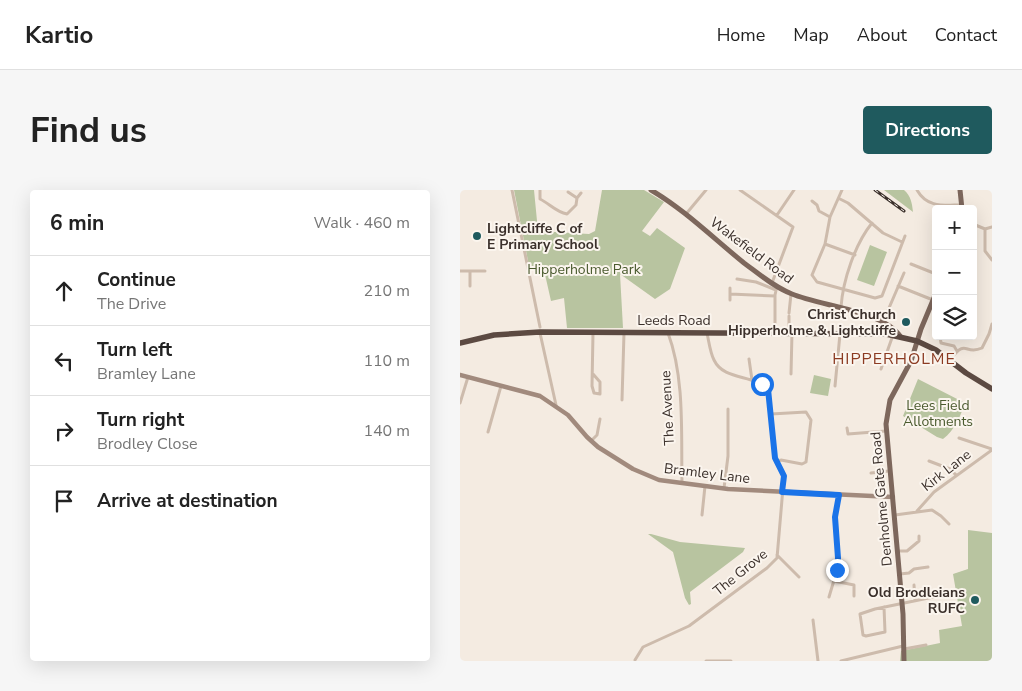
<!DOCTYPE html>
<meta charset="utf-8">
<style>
:root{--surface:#fff;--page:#f6f6f6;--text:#222;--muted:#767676;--line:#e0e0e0;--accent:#1f5a5e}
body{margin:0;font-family:"Nunito Sans",sans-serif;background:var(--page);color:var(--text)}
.controls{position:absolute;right:15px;top:15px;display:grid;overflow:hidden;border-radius:5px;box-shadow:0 5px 20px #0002}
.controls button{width:45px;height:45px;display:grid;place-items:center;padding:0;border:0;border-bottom:1px solid var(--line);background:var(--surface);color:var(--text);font:25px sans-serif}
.stop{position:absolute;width:15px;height:15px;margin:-11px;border:4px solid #1a73e8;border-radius:50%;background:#fff}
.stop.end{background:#1a73e8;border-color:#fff;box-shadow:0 1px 5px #0008}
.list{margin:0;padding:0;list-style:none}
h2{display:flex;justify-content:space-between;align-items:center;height:65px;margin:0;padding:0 20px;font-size:21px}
h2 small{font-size:16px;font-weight:400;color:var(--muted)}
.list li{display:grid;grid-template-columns:32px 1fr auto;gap:15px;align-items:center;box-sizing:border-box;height:70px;padding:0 20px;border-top:1px solid var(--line)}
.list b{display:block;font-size:19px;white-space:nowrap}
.list p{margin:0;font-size:16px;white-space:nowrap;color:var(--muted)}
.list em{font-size:16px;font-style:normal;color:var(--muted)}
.icon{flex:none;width:28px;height:28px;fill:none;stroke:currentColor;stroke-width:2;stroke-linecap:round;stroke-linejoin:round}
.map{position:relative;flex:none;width:532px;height:471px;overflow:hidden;border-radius:5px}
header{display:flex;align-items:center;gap:30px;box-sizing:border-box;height:70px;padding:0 25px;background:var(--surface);border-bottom:1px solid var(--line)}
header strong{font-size:24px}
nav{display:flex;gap:28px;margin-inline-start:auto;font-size:18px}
.intro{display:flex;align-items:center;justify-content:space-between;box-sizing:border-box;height:120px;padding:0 30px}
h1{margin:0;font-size:35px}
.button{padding:12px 22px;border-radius:5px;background:var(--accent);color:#fff;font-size:18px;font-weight:700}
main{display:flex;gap:30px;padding:0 30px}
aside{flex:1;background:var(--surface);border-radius:5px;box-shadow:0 5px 20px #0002}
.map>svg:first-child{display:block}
.green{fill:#b8c4a0}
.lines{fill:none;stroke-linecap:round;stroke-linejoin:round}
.street{stroke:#cdbbac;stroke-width:3}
.secondary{stroke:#a18a7d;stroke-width:4.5}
.primary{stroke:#7d675c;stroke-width:5}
.highway{stroke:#5c4a42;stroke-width:5.5}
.rail-casing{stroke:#3b302b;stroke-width:3}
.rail{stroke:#fbf5ee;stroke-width:1;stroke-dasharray:4;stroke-linecap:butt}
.route{stroke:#1a73e8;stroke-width:6}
.poi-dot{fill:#1f5a5e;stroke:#fbf5ee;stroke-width:2}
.labels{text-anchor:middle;stroke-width:4;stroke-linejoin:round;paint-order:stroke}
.poi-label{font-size:14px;font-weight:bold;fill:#3b302b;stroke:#fbf5ee;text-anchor:end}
.street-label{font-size:14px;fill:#3b302b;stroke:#fbf5ee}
.park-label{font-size:14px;fill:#4a5a2e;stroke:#fbf5ee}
.quarter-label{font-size:16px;letter-spacing:1px;fill:#8c3b22;stroke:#fbf5ee}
</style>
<header>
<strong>Kartio</strong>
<nav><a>Home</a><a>Map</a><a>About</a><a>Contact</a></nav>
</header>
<div class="intro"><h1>Find us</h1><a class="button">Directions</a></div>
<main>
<aside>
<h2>6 min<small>Walk · 460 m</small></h2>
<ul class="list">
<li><svg class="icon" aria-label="ahead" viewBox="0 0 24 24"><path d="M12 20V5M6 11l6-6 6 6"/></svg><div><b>Continue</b><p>The Drive</p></div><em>210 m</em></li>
<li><svg class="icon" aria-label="left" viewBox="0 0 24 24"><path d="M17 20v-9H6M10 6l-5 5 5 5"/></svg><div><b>Turn left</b><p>Bramley Lane</p></div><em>110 m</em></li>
<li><svg class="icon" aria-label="right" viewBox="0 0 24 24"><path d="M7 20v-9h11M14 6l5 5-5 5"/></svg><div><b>Turn right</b><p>Brodley Close</p></div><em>140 m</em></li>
<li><svg class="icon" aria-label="arrive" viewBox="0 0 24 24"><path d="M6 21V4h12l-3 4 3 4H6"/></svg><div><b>Arrive at destination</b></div></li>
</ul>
</aside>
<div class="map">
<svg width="532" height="471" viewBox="0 0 532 471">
<rect width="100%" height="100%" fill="#f4ebe1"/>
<path class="green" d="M54 0H74L78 41 129 44 135 41 142 0H184L204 12 182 41 190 46 197 38 225 58 210 99 195 109 160 84 163 138H107L104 108 91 111 84 80 70 81Z
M424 0H444C451 6 452 13 453 22Z
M410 55 427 62 414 96 397 90Z
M354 185 371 189 368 206 350 203Z
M458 189 505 213C500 227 495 240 483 249L477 247 443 226Z
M508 340 532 343V471H440L441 461 480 453 479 440 502 436 493 384 508 379Z
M188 344H191L220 352 285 358 283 362 230 402 231 414 229 415 225 408 213 362Z"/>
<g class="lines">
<path class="street" d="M52 0 80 137
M80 0V9C90 14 96 22 107 24L116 15 117 8 121 3
M280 0 333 37 312 93
M382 0 370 27 365 54 352 85 357 92 415 108 422 106 445 46
M457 0C467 18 484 15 501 15
M108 2 117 8
M380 9 388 13 423 43 442 52
M352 11 357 15 359 21 370 27
M226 24 246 0
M317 25 334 0
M513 34 525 39V61L532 70
M525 39 532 37
M365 54 395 65
M451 74 476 84
M0 81H25
M10 81V96
M277 89 296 92 316 100
M438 96 473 110
M270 98V110
M270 104 315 106
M381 117C383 90 395 54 412 33
M329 123 331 104
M423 132 444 83
M315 137V105L317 96
M329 142V126
M80 143 96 215
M208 143C225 188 221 245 222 293
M480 146 481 153 494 156 497 161
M289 169 292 190
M490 170C507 147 504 166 522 158L529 144 532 134
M421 179 433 145
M133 184 140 192V204L134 203 132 196 133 143
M331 184 332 143
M375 196 380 144
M162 210 164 143
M0 213 8 187
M311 224 346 222 351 230 346 272 342 274 321 270 317 272
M387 238 388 244 426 241
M28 242 41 196
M499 248 532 259
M131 251 137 245 140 229
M469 271 490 279 496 285
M411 283 429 281
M264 298 268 266V219
M457 321 474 302 532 260
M242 325 245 296
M435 325 472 320 481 326 489 334
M437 361H447L459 351V346
M317 365 339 387
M440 384 449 383 454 379 468 377
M374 391 394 395V406
M454 395 455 411
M369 407 377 380 378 368 375 327 379 305
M424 417 425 442 406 446 403 445 400 424 415 419 493 403
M353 430 358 471
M444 459 466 455
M175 470 183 457 229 436 307 378 317 368 324 286 315 268 308 199C293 184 264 191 254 170 250 162 249 152 247 143
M246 471H271
M381 471 443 456"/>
<path class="secondary" d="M0 185 80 206 108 225 127 247 138 257 173 279 199 290 268 299 433 307"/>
<path class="primary" d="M191 0C225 20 253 48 284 73 299 84 314 97 332 104 361 116 423 121 440 146
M500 0 502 19
M444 471 443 424 426 234 430 210 451 171 461 139 476 103"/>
<path class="highway" d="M0 153 34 145 80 142 426 144 457 151 476 160 506 183 532 199"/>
<defs>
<path id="rail" d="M415 0 444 21"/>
</defs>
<use href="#rail" class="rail-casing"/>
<use href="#rail" class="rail"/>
</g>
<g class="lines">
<path class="route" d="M302 194 308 199 315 268 324 286 322 302 379 305 375 327 378 368 377 380"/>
</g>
<g class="poi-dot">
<circle cx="17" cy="46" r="5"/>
<circle cx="446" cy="132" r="5"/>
<circle cx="515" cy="410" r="5"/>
</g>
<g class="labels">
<g class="poi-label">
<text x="27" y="43" text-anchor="start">Lightcliffe C of<tspan x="27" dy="16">E Primary School</tspan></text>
<text x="436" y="129">Christ Church<tspan x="436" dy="16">Hipperholme &amp; Lightcliffe</tspan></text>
<text x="505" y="407">Old Brodleians<tspan x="505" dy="16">RUFC</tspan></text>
</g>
<g class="street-label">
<text transform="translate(292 60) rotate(37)" y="5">Wakefield Road</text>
<text x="214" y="135">Leeds Road</text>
<text transform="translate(207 218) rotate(-93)" y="5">The Avenue</text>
<text transform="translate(486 280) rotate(-38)" y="5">Kirk Lane</text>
<text transform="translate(247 283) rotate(7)" y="5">Bramley Lane</text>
<text transform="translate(421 309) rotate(-95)" y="5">Denholme Gate Road</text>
<text transform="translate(280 382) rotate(-39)" y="5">The Grove</text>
</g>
<g class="park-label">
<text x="124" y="84">Hipperholme Park</text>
<text x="478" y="220">Lees Field<tspan x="478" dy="16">Allotments</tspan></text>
</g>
<g class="quarter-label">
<text x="434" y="174">HIPPERHOLME</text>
</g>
</g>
</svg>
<div class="controls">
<button>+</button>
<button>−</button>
<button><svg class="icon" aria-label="layers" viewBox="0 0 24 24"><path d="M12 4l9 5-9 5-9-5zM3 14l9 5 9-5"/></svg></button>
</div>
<div class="stop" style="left:302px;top:194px"></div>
<div class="stop end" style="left:377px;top:380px"></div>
</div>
</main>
